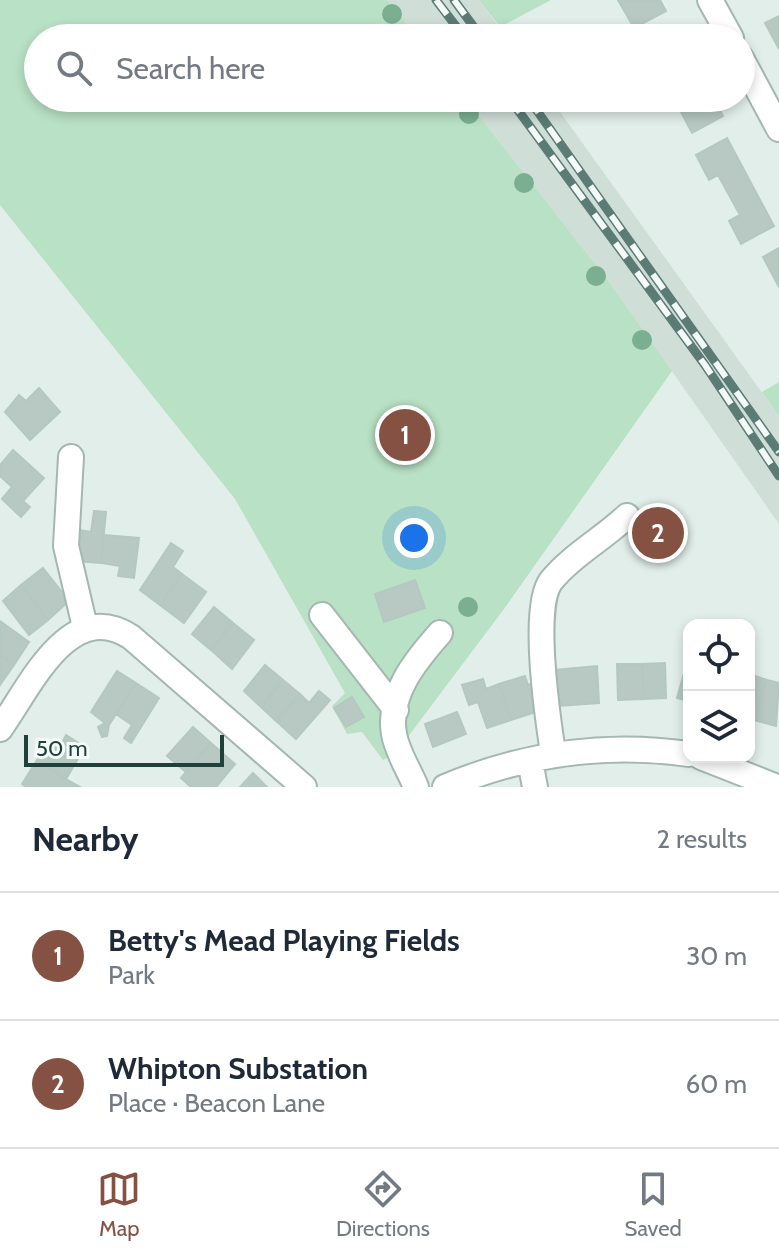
<!DOCTYPE html>
<meta charset="utf-8">
<style>
:root{--surface:#fff;--page:#f2f2f3;--text:#1f2937;--muted:#747a83;--line:#e0e1e3;--accent:#845142}
body{margin:0;font-family:Cabin,sans-serif;background:var(--page);color:var(--text)}
.controls{position:absolute;right:24px;bottom:24px;display:grid;overflow:hidden;border-radius:16px;box-shadow:0 4px 12px #0003}
.controls button{width:72px;height:72px;display:grid;place-items:center;padding:0;border:0;border-bottom:2px solid var(--line);background:var(--surface);color:var(--text);font:40px sans-serif}
.scale{position:absolute;left:24px;bottom:20px;width:200px;box-sizing:border-box;padding-left:8px;border:4px solid #204139;border-top:0;font-size:22px;line-height:28px;white-space:nowrap;color:#204139;-webkit-text-stroke:6px #f3faf7;paint-order:stroke}
.you{position:absolute;left:414px;top:538px;width:28px;height:28px;margin:-20px;border:6px solid #fff;border-radius:50%;background:#1a73e8;box-shadow:0 0 0 12px #1a73e833}
.badge{display:grid;place-items:center;width:52px;height:52px;border-radius:50%;background:var(--accent);color:#fff;font-size:26px;font-weight:700}
.pin{position:absolute;translate:-50% -50%;border:4px solid #fff;box-shadow:0 2px 8px #0006}
.list{margin:0;padding:0;list-style:none}
h2{display:flex;justify-content:space-between;align-items:center;height:104px;margin:0;padding:0 32px;font-size:34px}
h2 small{font-size:26px;font-weight:400;color:var(--muted)}
.list li{display:grid;grid-template-columns:52px 1fr auto;gap:24px;align-items:center;box-sizing:border-box;height:128px;padding:0 32px;border-top:2px solid var(--line)}
.list b{display:block;font-size:30px;white-space:nowrap}
.list p{margin:0;font-size:26px;white-space:nowrap;color:var(--muted)}
.list em{font-size:26px;font-style:normal;color:var(--muted)}
.icon{flex:none;width:44px;height:44px;fill:none;stroke:currentColor;stroke-width:2;stroke-linecap:round;stroke-linejoin:round}
.map{position:relative;flex:none;width:779px;height:787px;overflow:hidden}
.search{position:absolute;background:var(--surface);box-shadow:0 4px 12px #0003;left:24px;right:24px;top:24px;height:88px;display:flex;align-items:center;gap:20px;box-sizing:border-box;padding:0 28px;border-radius:44px;color:var(--muted);font-size:30px}
.sheet{height:360px;background:var(--surface)}
nav{display:flex;justify-content:space-around;align-items:center;box-sizing:border-box;height:112px;border-top:2px solid var(--line);background:var(--surface);font-size:22px;color:var(--muted)}
nav a{display:grid;justify-items:center;gap:4px}
nav .on{color:var(--accent)}
.map>svg:first-child{display:block}
.built{fill:#d0ded8}
.green{fill:#b9e1c5}
.building{fill:#b7c9c2;stroke:#b4c8c0;stroke-width:2}
.lines{fill:none;stroke-linecap:round;stroke-linejoin:round}
.minor-casing{stroke:#a4b7b1;stroke-width:28}
.minor{stroke:#fff;stroke-width:24}
.rail-casing{stroke:#5b7c75;stroke-width:9}
.rail{stroke:#f3faf7;stroke-width:6;stroke-dasharray:18;stroke-linecap:butt}
.tree{fill:#7baf92}
</style>
<div class="map">
<svg width="779" height="787" viewBox="0 0 779 787">
<rect width="100%" height="100%" fill="#e2eee9"/>
<path class="built" d="M387 0H479L507 38H418Z
M465 98H550L779 416V524L610 283Z"/>
<path class="green" d="M0 0H387L418 38H38V98H465L610 283 672 371 504 609 395 754 383 760 362 732 347 734 332 706 345 693 235 499 0 205Z
M479 0H551L500 27Z
M779 382V416L762 392Z"/>
<path class="building" d="M618 0H660L666 11 634 28Z
M779 16V49L765 23Z
M686 98H714L723 116 692 133 680 110 690 105Z
M727 138 774 226 741 244 729 221 740 215 718 175 709 180 696 155Z
M779 248V287L763 257Z
M39 388 60 412 30 440 5 412 19 395 26 401Z
M13 450 44 478 23 501 30 507 21 517 2 499 12 487 0 476V465Z
M671 510 684 529 644 556 632 537Z
M94 511 106 512 101 563 75 561 79 530 91 532Z
M104 535 139 538 134 578 118 576 120 566 101 563Z
M171 543 183 551 173 567 182 574 160 605 140 590Z
M43 568 69 601 48 620 21 585Z
M182 574 206 592 184 623 160 605Z
M415 580 425 608 384 622 375 594Z
M21 585 48 620 29 635 3 601Z
M214 607 233 623 211 650 192 634Z
M0 621 29 642 14 665 0 654Z
M233 623 254 640 232 669 211 650Z
M0 654 14 665 0 685Z
M688 659 689 660V701L677 698Z
M665 663 666 698 644 699 642 664Z
M617 664H642L644 699 618 700Z
M265 665 283 680 261 707 244 691Z
M597 666 599 703 558 706 555 670Z
M117 671 136 683 109 725 107 736 102 737 98 727 105 723 91 712Z
M749 674 767 680 754 720 749 719Z
M525 676 528 685 534 683 542 710 511 720 499 684Z
M483 679 486 689 499 684 511 720 487 728 478 702 469 705 462 685Z
M283 680 300 694 276 721 261 707Z
M767 680 779 683 776 726 754 720Z
M136 683 159 698 131 743 124 738 132 725 116 714Z
M319 691 330 700 296 739 276 721 300 694 309 703Z
M352 697 364 717 346 727 334 708Z
M457 712 466 734 433 747 425 724Z
M193 727 211 743 186 772 167 756Z
M66 735 85 747 66 779 37 760 49 741 60 747Z
M211 743 235 764 216 787H191L181 778Z
M37 760 66 779 80 787H26L22 784Z
M253 773 267 787H240Z"/>
<g class="lines">
<defs>
<path id="minor" d="M710 0 731 38
M741 58 779 129
M71 457 66 546 85 627
M322 615 396 710
M0 729C30 687 69 597 131 637L304 787
M553 753C548 720 531 607 551 581 571 556 604 538 627 516
M701 757 777 787
M530 761 535 787
M416 787C409 770 397 752 394 734 387 695 416 660 440 633
M445 787C523 754 605 742 689 754"/>
</defs>
<use href="#minor" class="minor-casing"/>
<use href="#minor" class="minor"/>
<defs>
<path id="rail" d="M436 0 465 38
M454 0 482 38
M509 98 705 365 779 476
M528 98 779 452"/>
</defs>
<use href="#rail" class="rail-casing"/>
<use href="#rail" class="rail"/>
</g>
<g class="tree">
<circle cx="392" cy="14" r="10"/>
<circle cx="469" cy="114" r="10"/>
<circle cx="524" cy="183" r="10"/>
<circle cx="596" cy="276" r="10"/>
<circle cx="642" cy="340" r="10"/>
<circle cx="468" cy="607" r="10"/>
</g>
</svg>
<div class="controls">
<button><svg class="icon" aria-label="locate" viewBox="0 0 24 24"><circle cx="12" cy="12" r="6"/><path d="M12 2v4M12 18v4M2 12h4M18 12h4"/></svg></button>
<button><svg class="icon" aria-label="layers" viewBox="0 0 24 24"><path d="M12 4l9 5-9 5-9-5zM3 14l9 5 9-5"/></svg></button>
</div>
<div class="scale">50 m</div>
<div class="you"></div>
<div class="pin badge" style="left:405px;top:435px">1</div>
<div class="pin badge" style="left:658px;top:533px">2</div>
<div class="search"><svg class="icon" aria-label="search" viewBox="0 0 24 24"><circle cx="10" cy="10" r="6"/><path d="M15 15l6 6"/></svg>Search here</div>
</div>
<section class="sheet">
<h2>Nearby<small>2 results</small></h2>
<ul class="list">
<li><span class="badge">1</span><div><b>Betty's Mead Playing Fields</b><p>Park</p></div><em>30 m</em></li>
<li><span class="badge">2</span><div><b>Whipton Substation</b><p>Place · Beacon Lane</p></div><em>60 m</em></li>
</ul>
</section>
<nav>
<a class="on"><svg class="icon" aria-label="map" viewBox="0 0 24 24"><path d="M3 6l6-2 6 2 6-2v14l-6 2-6-2-6 2zM9 4v14M15 6v14"/></svg>Map</a>
<a><svg class="icon" aria-label="directions" viewBox="0 0 24 24"><path d="M12 3l9 9-9 9-9-9zM9 14v-3h6M13 9l2 2-2 2"/></svg>Directions</a>
<a><svg class="icon" aria-label="saved" viewBox="0 0 24 24"><path d="M7 4h10v16l-5-4-5 4z"/></svg>Saved</a>
</nav>
